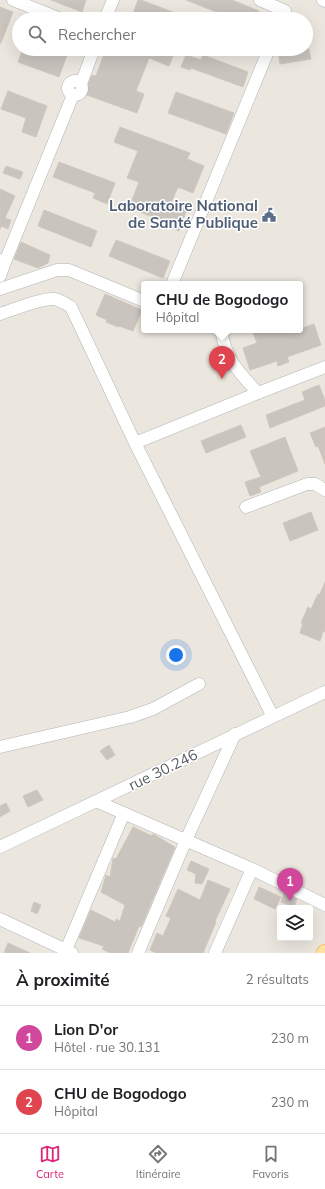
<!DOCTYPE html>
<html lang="fr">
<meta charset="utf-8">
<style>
:root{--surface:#fff;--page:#f2f2f2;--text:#202124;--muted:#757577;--line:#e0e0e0;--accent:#db2777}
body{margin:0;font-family:Mulish,sans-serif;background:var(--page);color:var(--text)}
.controls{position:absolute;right:12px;bottom:12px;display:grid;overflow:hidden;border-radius:4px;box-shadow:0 4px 16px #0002}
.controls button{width:36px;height:36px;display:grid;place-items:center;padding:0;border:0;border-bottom:1px solid var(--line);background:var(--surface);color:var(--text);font:20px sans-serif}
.you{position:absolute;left:176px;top:655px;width:14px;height:14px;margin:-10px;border:3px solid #fff;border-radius:50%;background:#1a73e8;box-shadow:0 0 0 6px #1a73e833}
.badge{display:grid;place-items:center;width:26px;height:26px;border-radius:50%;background:var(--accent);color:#fff;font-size:13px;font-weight:700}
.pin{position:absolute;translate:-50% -33px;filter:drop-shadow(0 1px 2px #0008)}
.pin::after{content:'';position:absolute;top:21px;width:14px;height:12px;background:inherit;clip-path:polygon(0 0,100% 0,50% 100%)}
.popup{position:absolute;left:141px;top:281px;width:162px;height:52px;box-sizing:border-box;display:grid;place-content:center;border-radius:4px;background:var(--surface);filter:drop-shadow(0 1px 3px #0005);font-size:13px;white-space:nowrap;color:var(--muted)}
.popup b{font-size:15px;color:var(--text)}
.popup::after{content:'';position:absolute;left:50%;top:100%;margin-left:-8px;border:8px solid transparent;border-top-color:var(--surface)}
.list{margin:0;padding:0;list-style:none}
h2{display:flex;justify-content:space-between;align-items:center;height:52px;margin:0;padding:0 16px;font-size:17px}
h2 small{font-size:13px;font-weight:400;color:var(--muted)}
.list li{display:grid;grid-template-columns:26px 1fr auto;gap:12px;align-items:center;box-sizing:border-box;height:64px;padding:0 16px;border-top:1px solid var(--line)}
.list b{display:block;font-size:15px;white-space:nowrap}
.list p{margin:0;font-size:13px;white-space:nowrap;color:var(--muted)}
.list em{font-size:13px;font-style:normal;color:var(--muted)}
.icon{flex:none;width:22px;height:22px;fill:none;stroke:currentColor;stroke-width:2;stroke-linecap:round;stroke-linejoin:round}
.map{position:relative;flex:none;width:325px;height:953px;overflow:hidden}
.search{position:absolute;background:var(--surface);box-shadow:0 4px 16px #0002;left:12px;right:12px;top:12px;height:44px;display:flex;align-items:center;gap:10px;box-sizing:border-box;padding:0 14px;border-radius:22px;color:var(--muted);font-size:15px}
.sheet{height:180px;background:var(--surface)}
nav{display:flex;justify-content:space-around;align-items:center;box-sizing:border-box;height:56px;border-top:1px solid var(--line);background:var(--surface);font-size:11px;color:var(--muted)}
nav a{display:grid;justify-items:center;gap:2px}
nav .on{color:var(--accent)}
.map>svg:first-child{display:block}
.building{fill:#c9c4be;stroke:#d1c7bd}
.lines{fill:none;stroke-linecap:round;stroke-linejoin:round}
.minor-casing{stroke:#b0b4b8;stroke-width:13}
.major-casing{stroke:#f7ad4c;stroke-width:16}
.minor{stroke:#fff;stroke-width:12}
.major{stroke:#ffe1a0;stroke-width:15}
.labels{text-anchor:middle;stroke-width:3;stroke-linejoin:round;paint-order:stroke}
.service-label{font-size:15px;font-weight:bold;fill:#4e5e75;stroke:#fff;text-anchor:end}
.street-label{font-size:15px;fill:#585d61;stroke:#fff}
</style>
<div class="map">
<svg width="325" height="953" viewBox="0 0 325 953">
<rect width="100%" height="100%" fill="#ece7de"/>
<path class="building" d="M51 0H86L82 12Z
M138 0H141L191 19H131Z
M186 0H232L259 11 256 19H234Z
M0 7 13 12 1 43H0Z
M23 49H69L59 77 18 62Z
M106 49H176L169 66 149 58 136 91 144 94 137 113 84 94 92 75 96 76Z
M278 49H309L311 59 280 64Z
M186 55 201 60 203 55 248 72 243 87 191 68 190 70 181 67Z
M8 91 47 106 36 137 22 132 26 118 1 109Z
M176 92 234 113 226 134 168 113Z
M120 127 190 153 187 159 204 166 193 193 178 187 171 203 187 209 179 231 167 227 169 223 129 208 139 182 127 178 138 151 114 142Z
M59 162 115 183 107 204 93 198 95 193 53 177Z
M6 166 23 172 20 179 3 173Z
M0 189 15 196 5 218 11 220 8 229 1 226 0 229Z
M44 210 97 231 91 247 38 226Z
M116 240 170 261 163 278 109 256Z
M21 242 50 255 48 263 38 268 14 259Z
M105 294 142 310 133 331 119 326 118 327 106 322 107 320 96 315Z
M314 324 321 345 287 357 289 362 278 366 277 361 250 370 243 348 257 343 252 330H300V329Z
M319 385 325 400V406L270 428 266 415 305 400 302 392Z
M241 425 246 437 206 453 201 441Z
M325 427V464L318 446 316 447 310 433Z
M285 437 298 471 259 487 261 492 250 496 245 482 261 477 250 451Z
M311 512 318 530 290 541 283 523Z
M325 582V632L323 631 320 641 300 633 303 623H301L308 607 311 609 318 594H320Z
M109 745 115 755 107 760 100 751Z
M37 790 43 800 28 807 23 796Z
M6 803 10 811 0 817V806Z
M133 827 152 836 153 834 175 847 141 927 139 926 128 953H110L102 949 104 946 79 938 91 910 115 922 116 919 120 921 125 905 101 892 106 875 110 877 113 858 116 859Z
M191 861 209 869 202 884 195 883 196 874 187 870Z
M208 880 230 889 215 921 216 922 203 953H156L150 950 157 933 163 936 171 918 166 916 178 889 200 900Z
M259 887 281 897 275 909 254 899Z
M284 893 297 899 294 907 281 902Z
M34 902 41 905 37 914 31 911Z
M8 943 30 953H4Z"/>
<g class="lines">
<defs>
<path id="minor" d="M13 0 61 19
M260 0 285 11 282 19
M323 0 325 1
M105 19 113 0
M68 88a7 7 0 1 1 14 0a7 7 0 1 1-14 0Z
M81 84 94 49
M0 260 5 262 0 276
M5 262 73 95
M172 284 269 49
M0 289 57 270H69L144 301
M0 314C13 310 41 298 54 299 61 300 66 304 71 307L135 443 273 717
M221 330C226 360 238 371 258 393
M135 443 258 393 325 367
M246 507 307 484H315L325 490
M0 747 130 717 153 709 199 684
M98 802 252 869 325 905
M0 847 325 692
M0 919 72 953
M66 950 124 813
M138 953 186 840 235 734
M215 953 252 869"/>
<path id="major" d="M324 953 325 952"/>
</defs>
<use href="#minor" class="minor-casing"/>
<use href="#major" class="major-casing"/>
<use href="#minor" class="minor"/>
<use href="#major" class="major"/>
</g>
<defs>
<symbol id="civic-bare" viewBox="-9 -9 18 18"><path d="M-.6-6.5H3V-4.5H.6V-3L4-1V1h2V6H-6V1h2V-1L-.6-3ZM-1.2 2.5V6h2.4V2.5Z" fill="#5c6f8a" stroke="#fff" stroke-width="2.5" paint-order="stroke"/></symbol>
</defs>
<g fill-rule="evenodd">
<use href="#civic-bare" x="259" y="205" width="20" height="20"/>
</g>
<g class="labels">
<g class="service-label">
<text x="258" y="211">Laboratoire National<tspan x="258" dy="17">de Santé Publique</tspan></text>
</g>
<g class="street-label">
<text transform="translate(163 770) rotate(-26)" y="5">rue 30.246</text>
</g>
</g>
</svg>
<div class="controls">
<button><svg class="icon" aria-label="layers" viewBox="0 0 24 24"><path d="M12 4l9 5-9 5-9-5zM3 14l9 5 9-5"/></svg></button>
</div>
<div class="you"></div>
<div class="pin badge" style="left:290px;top:901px;background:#d1479c">1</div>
<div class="pin badge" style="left:222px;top:379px;background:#e0444e">2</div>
<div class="popup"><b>CHU de Bogodogo</b>Hôpital</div>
<div class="search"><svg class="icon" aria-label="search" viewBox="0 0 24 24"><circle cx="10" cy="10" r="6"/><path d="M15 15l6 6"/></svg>Rechercher</div>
</div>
<section class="sheet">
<h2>À proximité<small>2 résultats</small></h2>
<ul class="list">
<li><span class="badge" style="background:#d1479c">1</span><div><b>Lion D'or</b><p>Hôtel · rue 30.131</p></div><em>230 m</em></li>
<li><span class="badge" style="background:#e0444e">2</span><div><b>CHU de Bogodogo</b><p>Hôpital</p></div><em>230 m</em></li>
</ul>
</section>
<nav>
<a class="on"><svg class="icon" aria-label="map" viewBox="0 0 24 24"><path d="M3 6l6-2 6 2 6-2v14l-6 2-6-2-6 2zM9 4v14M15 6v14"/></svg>Carte</a>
<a><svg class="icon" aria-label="directions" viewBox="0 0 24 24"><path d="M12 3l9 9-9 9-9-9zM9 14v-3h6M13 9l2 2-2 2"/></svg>Itinéraire</a>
<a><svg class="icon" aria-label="saved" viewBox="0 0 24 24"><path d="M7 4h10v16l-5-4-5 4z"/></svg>Favoris</a>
</nav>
